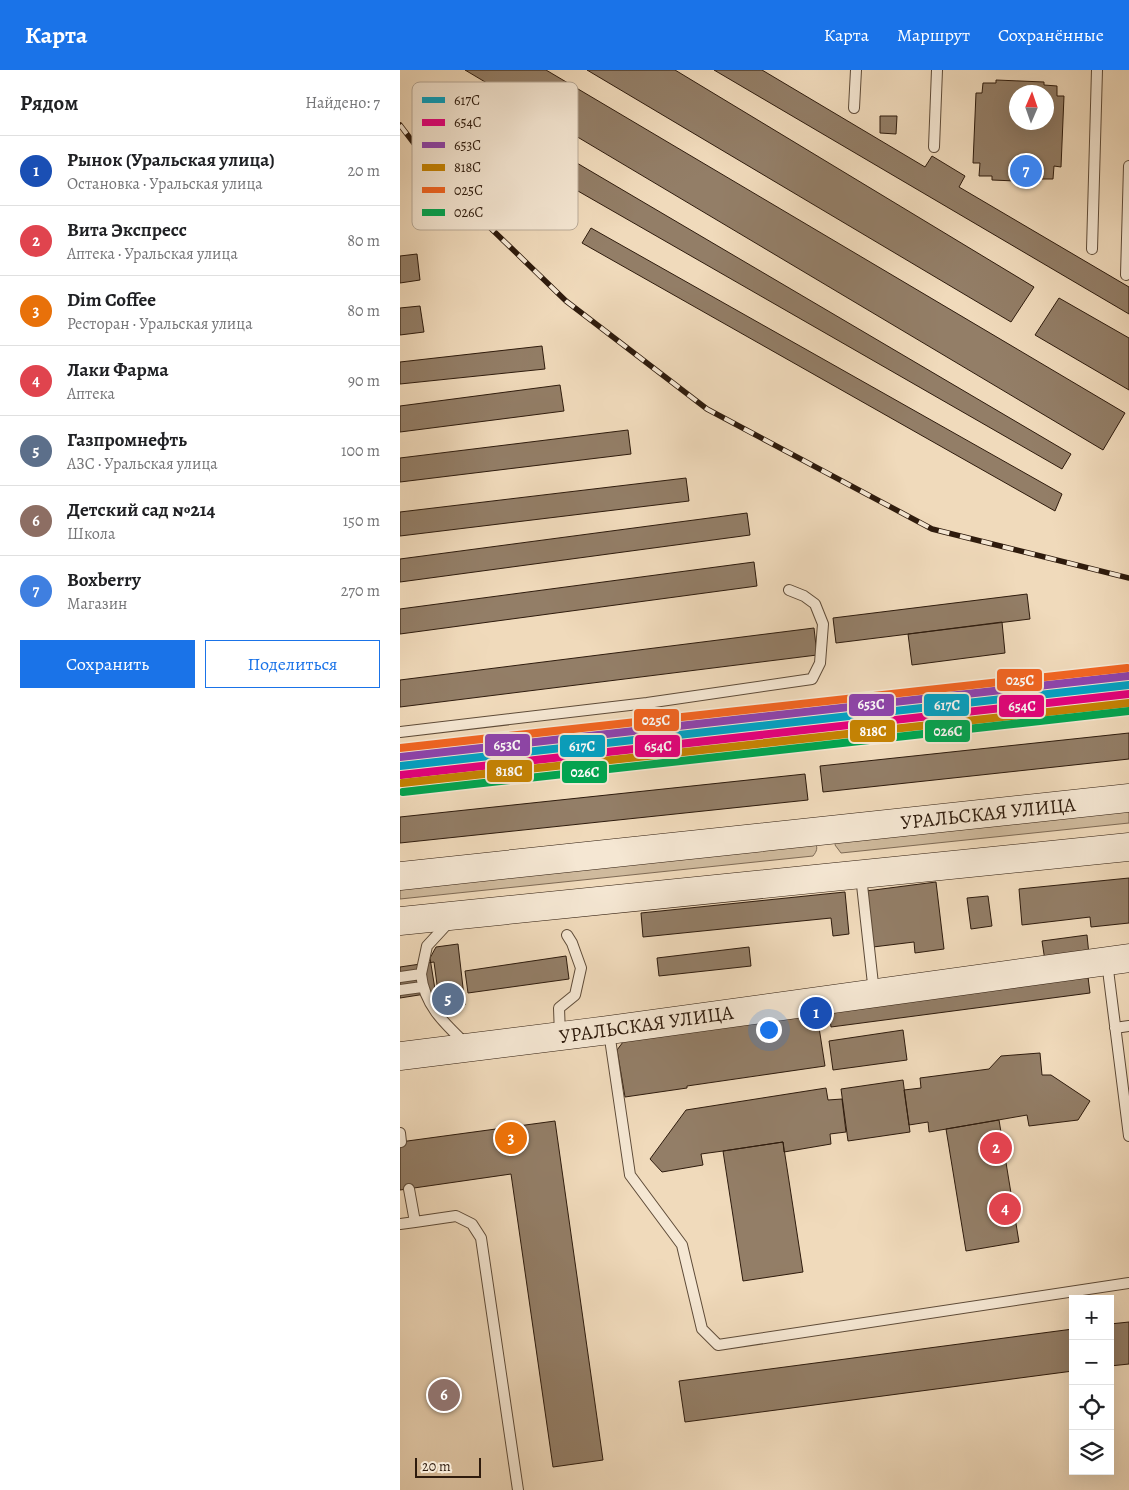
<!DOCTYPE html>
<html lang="ru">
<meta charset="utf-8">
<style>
:root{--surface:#fff;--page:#f2f2f2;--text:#202124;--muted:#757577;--line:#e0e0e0;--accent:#1a73e8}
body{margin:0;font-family:Alegreya,serif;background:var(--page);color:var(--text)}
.controls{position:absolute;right:15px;bottom:15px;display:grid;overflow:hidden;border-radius:0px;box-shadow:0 5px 20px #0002}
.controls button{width:45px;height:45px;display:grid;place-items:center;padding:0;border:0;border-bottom:1px solid var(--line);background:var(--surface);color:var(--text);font:25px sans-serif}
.compass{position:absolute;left:609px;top:15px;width:45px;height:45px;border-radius:50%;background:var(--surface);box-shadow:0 5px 20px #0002;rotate:2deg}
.scale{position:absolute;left:15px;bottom:12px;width:66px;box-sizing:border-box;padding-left:5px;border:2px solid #2e1b0d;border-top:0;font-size:14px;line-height:18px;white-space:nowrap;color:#2e1b0d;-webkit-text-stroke:4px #f5e7d3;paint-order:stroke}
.you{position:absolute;left:368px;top:959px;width:18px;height:18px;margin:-12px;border:4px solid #fff;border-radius:50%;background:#1a73e8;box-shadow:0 0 0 8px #1a73e833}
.badge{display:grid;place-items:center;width:32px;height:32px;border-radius:50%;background:var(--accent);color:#fff;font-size:16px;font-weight:700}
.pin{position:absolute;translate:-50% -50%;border:2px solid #fff;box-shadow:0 1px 5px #0006}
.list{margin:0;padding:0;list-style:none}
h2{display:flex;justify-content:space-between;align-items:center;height:65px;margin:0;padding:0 20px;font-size:21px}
h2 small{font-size:16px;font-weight:400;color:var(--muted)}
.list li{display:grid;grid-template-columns:32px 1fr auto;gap:15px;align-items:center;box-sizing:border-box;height:70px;padding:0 20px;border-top:1px solid var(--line)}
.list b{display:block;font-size:19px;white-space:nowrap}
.list p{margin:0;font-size:16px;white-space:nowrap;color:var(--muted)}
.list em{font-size:16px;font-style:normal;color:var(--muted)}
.actions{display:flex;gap:10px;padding:15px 20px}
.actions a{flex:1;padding:11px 0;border:1px solid var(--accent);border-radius:0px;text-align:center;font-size:18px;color:var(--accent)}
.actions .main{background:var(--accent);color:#fff}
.icon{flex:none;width:28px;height:28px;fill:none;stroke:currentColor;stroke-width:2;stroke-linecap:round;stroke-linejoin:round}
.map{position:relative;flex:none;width:729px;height:1420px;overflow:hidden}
header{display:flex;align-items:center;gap:30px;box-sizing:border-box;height:70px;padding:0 25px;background:var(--accent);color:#fff}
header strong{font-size:24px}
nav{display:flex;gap:28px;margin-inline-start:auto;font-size:18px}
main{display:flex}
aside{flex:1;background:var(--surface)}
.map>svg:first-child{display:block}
.green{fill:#cfba9d;stroke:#7e6a55}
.building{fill:#937e67;stroke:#2e1b0d;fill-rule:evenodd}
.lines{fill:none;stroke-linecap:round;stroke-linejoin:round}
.service-casing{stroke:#5e4b38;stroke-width:12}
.secondary-casing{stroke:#2e1b0d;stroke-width:29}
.service{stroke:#f5e7d3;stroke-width:10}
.secondary{stroke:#f5e7d3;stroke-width:28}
.rail-casing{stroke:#2e1b0d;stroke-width:5.5}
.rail{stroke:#f5e7d3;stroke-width:4;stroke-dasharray:11;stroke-linecap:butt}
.rail-1-casing{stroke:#f5e7d3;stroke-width:11}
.rail-2-casing{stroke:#f5e7d3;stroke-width:11}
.rail-3-casing{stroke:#f5e7d3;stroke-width:11}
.rail-4-casing{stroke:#f5e7d3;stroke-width:11}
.rail-5-casing{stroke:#f5e7d3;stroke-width:11}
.rail-6-casing{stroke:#f5e7d3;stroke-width:11}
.rail-1{stroke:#02a2c4;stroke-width:8}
.rail-2{stroke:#e5007d;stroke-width:8}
.rail-3{stroke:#8e44ad;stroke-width:8}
.rail-4{stroke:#c58303;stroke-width:8}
.rail-5{stroke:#f26522;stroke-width:8}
.rail-6{stroke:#00a651;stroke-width:8}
.labels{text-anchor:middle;stroke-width:4;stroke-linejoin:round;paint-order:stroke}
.street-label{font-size:20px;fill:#2e1b0d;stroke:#f5e7d3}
.key{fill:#f5e7d3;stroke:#b9aa98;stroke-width:1}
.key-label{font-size:14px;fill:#2e1b0d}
.line-badge{stroke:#f5e7d3;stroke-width:2}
.badge-label{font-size:14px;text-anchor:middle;font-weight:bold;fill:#fff}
</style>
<header>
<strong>Карта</strong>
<nav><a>Карта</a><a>Маршрут</a><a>Сохранённые</a></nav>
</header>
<main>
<aside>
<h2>Рядом<small>Найдено: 7</small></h2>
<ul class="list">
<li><span class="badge" style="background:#1a4fb4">1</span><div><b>Рынок (Уральская улица)</b><p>Остановка · Уральская улица</p></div><em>20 m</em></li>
<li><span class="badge" style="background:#e0444e">2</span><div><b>Вита Экспресс</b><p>Аптека · Уральская улица</p></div><em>80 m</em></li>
<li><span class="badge" style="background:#e8710a">3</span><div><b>Dim Coffee</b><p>Ресторан · Уральская улица</p></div><em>80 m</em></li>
<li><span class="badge" style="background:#e0444e">4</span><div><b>Лаки Фарма</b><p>Аптека</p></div><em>90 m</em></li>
<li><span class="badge" style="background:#5c6f8a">5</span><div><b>Газпромнефть</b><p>АЗС · Уральская улица</p></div><em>100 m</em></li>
<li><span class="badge" style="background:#8d6e63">6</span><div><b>Детский сад №214</b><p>Школа</p></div><em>150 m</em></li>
<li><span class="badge" style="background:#3f7fe0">7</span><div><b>Boxberry</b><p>Магазин</p></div><em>270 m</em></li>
</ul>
<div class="actions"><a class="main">Сохранить</a><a>Поделиться</a></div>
</aside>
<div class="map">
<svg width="729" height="1420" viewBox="0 0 729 1420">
<rect width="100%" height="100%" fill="#f0dabb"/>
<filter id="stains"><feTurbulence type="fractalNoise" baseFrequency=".004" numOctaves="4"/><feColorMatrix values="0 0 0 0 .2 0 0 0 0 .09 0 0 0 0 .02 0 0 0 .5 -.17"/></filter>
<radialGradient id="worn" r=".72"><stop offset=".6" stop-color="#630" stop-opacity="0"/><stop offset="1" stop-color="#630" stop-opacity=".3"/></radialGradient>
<path class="green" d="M729 736V753L441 783 435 775 436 770Z
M415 772C418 778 417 781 413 786L0 829V813Z"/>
<path class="building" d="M65 0H146L725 343 703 380Z
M187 0H275L634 217 611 252Z
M314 0H362L525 97 532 86 565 106 559 117 729 217V244Z
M596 10 644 12V15L657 16V26H664L661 97 654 96 653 109H640V112L592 110V106H579L580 93H573L576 23H582L583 13H596ZM616 22H646V52H616Z
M480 46H497L496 64 480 63Z
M131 66 671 384 662 399 117 86Z
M191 158 662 424 655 441 182 173Z
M17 184 20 210 0 213V186Z
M659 228 729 268V320L635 265Z
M20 236 24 262 0 265V238Z
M142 276 145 299 0 314V292Z
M160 315 164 341 0 362V336Z
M228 360 231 384 0 412V388Z
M286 408 289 431 0 466V442Z
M347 443 350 465 0 512V489Z
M354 492 357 516 0 564V539Z
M627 524 630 549 436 573 433 548Z
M602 552 605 583 512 595 508 564Z
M414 558 417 585 0 637V610Z
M729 663V689L423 722 420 696Z
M405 704 408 730 0 773V747Z
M729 808V853L691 857 690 847 622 855 619 819Z
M536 812 544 879 515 883 514 872 473 877 466 821Z
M445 822 449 864 433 866 431 848 243 867 241 843Z
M588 826 592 856 571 859 567 828Z
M687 865 689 885 645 891 642 871Z
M58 874 65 935 45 938 37 932 30 888 36 877Z
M349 877 351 896 259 906 257 888Z
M166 886 169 909 68 923 65 901Z
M34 892 38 922 0 928V897Z
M688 907 690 923 431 957 429 942Z
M416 938 425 996 287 1016V1018L225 1027 217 980 226 968Z
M503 960 507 990 433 1000 429 971Z
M640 983 642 1005H651L690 1031 678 1050 629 1056 627 1045 529 1062 528 1052 509 1055 504 1020 521 1018 520 1008 589 999 601 986Z
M503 1010 510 1062 448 1071 441 1019Z
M426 1018 428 1030 442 1029 446 1062 430 1064 431 1074 384 1082 383 1072 323 1081 301 1084 303 1095 262 1102 250 1089 286 1040Z
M599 1050 619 1172 566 1181 546 1059Z
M155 1051 203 1390 153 1397 111 1104 0 1120V1072Z
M383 1072 403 1202 343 1211 323 1081Z
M729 1252V1294L710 1296V1254Z
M673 1259V1301L285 1352 279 1311Z"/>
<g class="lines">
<defs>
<path id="service" d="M454 38 456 0
M534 77 537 0
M692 179 697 0
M726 205 729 96
M0 662 247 633 412 609 420 593 423 554 415 534 404 526 389 520
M461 806 474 923
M707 892 729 1066
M21 904C24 935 45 954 66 974
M0 907 21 904 27 876 50 851
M0 920 22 917
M715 958 729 956
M209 962 230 1105 282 1175 302 1259 318 1275 729 1213
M160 965 159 938 175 925 181 898 172 873 167 865
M0 1063 1 1072
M9 1119 15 1152 56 1146 72 1154 81 1168 118 1420
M0 1154 15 1152"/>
<path id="secondary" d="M0 806 729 728
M0 851 729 777
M0 986 209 960 729 888"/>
</defs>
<use href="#service" class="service-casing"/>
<use href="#secondary" class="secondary-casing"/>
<use href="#service" class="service"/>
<use href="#secondary" class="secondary"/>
<defs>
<path id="rail" d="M0 55 44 113 166 231 307 339 532 459 729 508"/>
</defs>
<use href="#rail" class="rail-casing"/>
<use href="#rail" class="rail"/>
<defs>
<path id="rail-1" d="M0 696 729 615"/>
<path id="rail-2" d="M1 705 729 624"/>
<path id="rail-3" d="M0 687 728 606"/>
<path id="rail-4" d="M2 713 729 633"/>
<path id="rail-5" d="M0 678 727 598"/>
<path id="rail-6" d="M3 722 729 641"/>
</defs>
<use href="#rail-1" class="rail-1-casing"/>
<use href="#rail-2" class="rail-2-casing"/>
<use href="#rail-3" class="rail-3-casing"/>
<use href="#rail-4" class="rail-4-casing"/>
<use href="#rail-5" class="rail-5-casing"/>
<use href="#rail-6" class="rail-6-casing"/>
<use href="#rail-1" class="rail-1"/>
<use href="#rail-2" class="rail-2"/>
<use href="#rail-3" class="rail-3"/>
<use href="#rail-4" class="rail-4"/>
<use href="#rail-5" class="rail-5"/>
<use href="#rail-6" class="rail-6"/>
</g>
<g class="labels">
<g class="street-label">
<text transform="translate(588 743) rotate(-6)" y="7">УРАЛЬСКАЯ УЛИЦА</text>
<text transform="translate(246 954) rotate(-8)" y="7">УРАЛЬСКАЯ УЛИЦА</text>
</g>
</g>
<rect x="12" y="12" width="166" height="148" rx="8" class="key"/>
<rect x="22" y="27" width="23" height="6" fill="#02a2c4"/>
<rect x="22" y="49" width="23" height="7" fill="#e5007d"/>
<rect x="22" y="72" width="23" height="6" fill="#8e44ad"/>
<rect x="22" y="94" width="23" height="7" fill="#c58303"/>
<rect x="22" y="117" width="23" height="6" fill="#f26522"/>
<rect x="22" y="139" width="23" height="7" fill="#00a651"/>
<g class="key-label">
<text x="54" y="35">617C</text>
<text x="54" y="57">654С</text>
<text x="54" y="80">653С</text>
<text x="54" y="102">818С</text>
<text x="54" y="125">025С</text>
<text x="54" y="147">026С</text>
</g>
<g class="line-badge">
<rect x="596" y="598" width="47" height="24" rx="5" fill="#f26522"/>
<rect x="448" y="623" width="47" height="24" rx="5" fill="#8e44ad"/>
<rect x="523" y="623" width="47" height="24" rx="5" fill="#02a2c4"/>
<rect x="598" y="624" width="47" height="24" rx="5" fill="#e5007d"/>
<rect x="233" y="638" width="47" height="24" rx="5" fill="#f26522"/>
<rect x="449" y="649" width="47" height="24" rx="5" fill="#c58303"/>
<rect x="524" y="649" width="47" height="24" rx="5" fill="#00a651"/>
<rect x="84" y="663" width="47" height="24" rx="5" fill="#8e44ad"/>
<rect x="159" y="664" width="47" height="24" rx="5" fill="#02a2c4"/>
<rect x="234" y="664" width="47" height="24" rx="5" fill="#e5007d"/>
<rect x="86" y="689" width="47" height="24" rx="5" fill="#c58303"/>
<rect x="161" y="690" width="47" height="24" rx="5" fill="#00a651"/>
</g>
<g class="badge-label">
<text x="620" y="615">025С</text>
<text x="471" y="639">653С</text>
<text x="547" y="640">617C</text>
<text x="622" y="641">654С</text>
<text x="256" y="655">025С</text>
<text x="473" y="666">818С</text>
<text x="548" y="666">026С</text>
<text x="107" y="680">653С</text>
<text x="182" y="681">617C</text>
<text x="258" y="681">654С</text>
<text x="109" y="706">818С</text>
<text x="185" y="707">026С</text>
</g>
<rect width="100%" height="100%" filter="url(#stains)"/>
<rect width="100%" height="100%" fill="url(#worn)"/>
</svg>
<div class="controls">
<button>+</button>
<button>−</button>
<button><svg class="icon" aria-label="locate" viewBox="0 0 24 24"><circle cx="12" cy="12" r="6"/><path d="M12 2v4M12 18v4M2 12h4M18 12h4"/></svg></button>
<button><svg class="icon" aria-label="layers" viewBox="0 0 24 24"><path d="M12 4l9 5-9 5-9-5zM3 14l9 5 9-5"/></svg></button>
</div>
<svg class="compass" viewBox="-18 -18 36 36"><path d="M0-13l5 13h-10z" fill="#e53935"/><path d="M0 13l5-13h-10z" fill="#757577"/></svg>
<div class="scale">20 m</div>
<div class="you"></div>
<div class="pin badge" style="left:416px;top:943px;background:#1a4fb4">1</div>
<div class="pin badge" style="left:596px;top:1078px;background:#e0444e">2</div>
<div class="pin badge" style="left:111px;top:1068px;background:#e8710a">3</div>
<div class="pin badge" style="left:605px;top:1139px;background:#e0444e">4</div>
<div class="pin badge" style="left:48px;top:929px;background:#5c6f8a">5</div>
<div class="pin badge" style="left:44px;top:1325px;background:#8d6e63">6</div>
<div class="pin badge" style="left:626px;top:101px;background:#3f7fe0">7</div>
</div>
</main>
